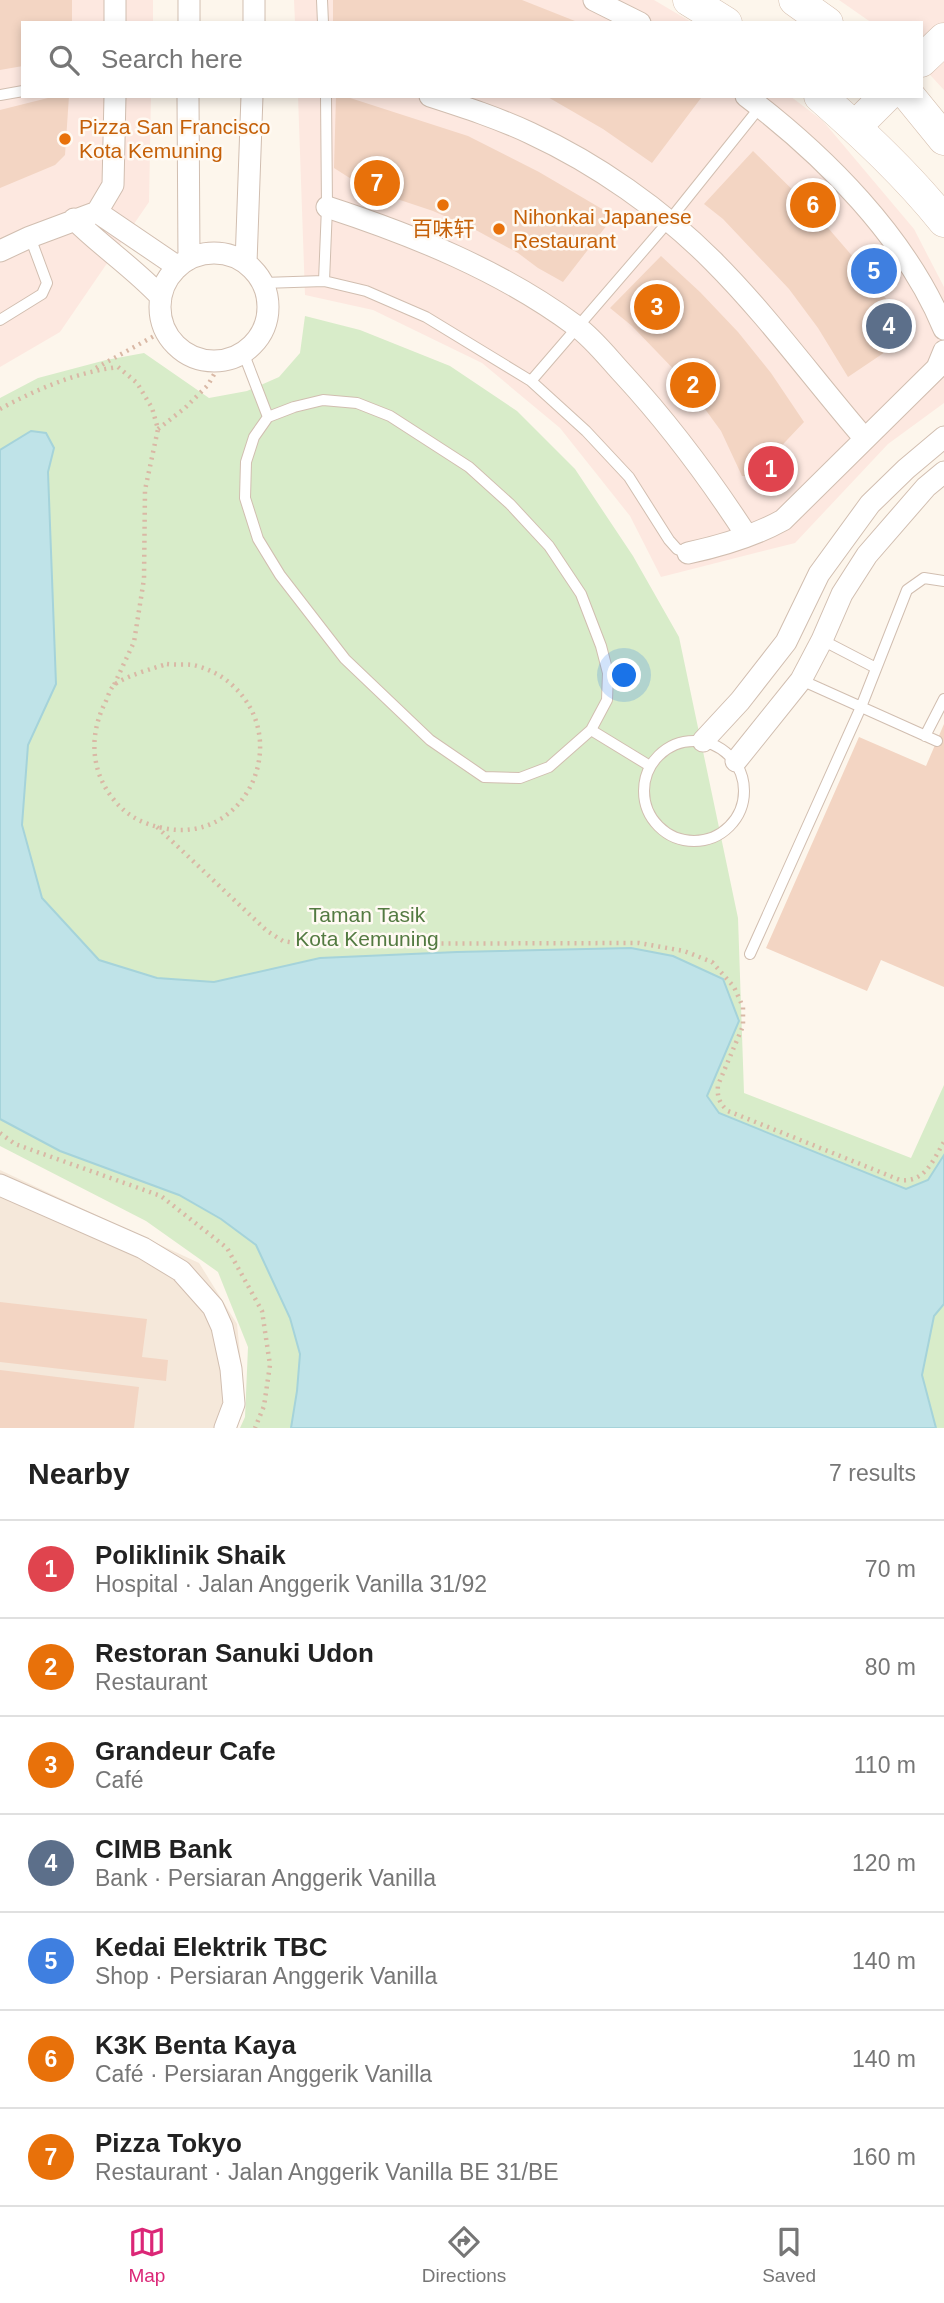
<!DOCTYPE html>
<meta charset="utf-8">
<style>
:root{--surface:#fff;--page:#f2f2f2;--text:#222;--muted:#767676;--line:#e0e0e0;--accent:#db2777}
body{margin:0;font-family:Helvetica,"Noto Sans SC",sans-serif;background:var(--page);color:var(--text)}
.you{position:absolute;left:625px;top:676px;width:24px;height:24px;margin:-18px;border:5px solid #fff;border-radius:50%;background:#1a73e8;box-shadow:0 0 0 10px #1a73e833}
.badge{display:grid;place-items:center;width:46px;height:46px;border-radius:50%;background:var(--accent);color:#fff;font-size:23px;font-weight:700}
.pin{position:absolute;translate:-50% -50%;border:4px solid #fff;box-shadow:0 2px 7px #0006}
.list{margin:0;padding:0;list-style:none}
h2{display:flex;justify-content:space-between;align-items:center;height:91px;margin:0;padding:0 28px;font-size:30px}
h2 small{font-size:23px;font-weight:400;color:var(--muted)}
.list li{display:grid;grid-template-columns:46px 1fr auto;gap:21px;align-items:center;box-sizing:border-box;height:98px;padding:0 28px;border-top:2px solid var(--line)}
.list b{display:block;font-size:26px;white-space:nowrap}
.list p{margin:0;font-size:23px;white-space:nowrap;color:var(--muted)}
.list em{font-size:23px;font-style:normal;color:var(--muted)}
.icon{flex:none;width:38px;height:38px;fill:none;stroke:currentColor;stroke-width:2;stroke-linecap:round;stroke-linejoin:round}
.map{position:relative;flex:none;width:944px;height:1428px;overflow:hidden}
.search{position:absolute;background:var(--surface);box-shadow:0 4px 10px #0003;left:21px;right:21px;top:21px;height:77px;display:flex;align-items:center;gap:18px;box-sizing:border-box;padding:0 24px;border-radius:0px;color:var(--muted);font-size:26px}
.sheet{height:777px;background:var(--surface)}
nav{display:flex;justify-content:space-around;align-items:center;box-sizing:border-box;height:98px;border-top:2px solid var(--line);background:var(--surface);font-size:19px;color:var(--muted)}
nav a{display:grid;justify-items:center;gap:4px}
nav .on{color:var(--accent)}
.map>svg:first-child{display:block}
.residential{fill:#f5e8da}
.commercial{fill:#fde8e0}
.green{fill:#d8ecc9}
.water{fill:#bfe3e8;stroke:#a5d3da;stroke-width:2}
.building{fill:#f3d5c3}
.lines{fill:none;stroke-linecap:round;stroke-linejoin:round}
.lane-casing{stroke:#d1beb0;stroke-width:12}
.street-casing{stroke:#d1beb0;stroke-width:23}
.secondary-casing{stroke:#d6c0b0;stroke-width:33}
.path{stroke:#d9b8a5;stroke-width:4.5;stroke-dasharray:2 5;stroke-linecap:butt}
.lane{stroke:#fff;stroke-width:10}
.street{stroke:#fff;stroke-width:21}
.secondary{stroke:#fff;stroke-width:32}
.food-dot{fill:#e8710a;stroke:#fffaf3;stroke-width:2.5}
.labels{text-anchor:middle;stroke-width:5;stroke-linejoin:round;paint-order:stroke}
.food-label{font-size:21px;fill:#c56008;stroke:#fffaf3;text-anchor:start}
.park-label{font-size:21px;fill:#537a41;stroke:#fffaf3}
</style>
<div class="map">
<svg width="944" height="1428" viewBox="0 0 944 1428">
<rect width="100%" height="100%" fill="#fdf6ec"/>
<path class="residential" d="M0 1170 199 1263 237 1324 245 1403 235 1428H0Z"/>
<path class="commercial" d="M0 0H153V23H23V96H151L149 202 60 332 0 367Z
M294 0H654L693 23H295Z
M839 0H944V90L921 65V23H872Z
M298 96H790L823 121 914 229 944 287V403L888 444 795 543 661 577 630 516 560 428 482 363 373 310 305 295Z"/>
<path class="green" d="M305 316 360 330 450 366 517 411 575 469 633 556 679 637 738 918 744 1093 911 1158 944 1085V1428H240L245 1417 248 1347 218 1272 146 1221 0 1146V398L38 378 106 360 144 353 209 398 247 391 279 377 300 353Z"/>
<path class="water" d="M31 431 46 433 54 448 48 472 56 684 28 745 22 825 42 898 99 960 157 978 214 982 320 958 457 952 631 948 673 956 723 979 739 1021 707 1096 719 1113 906 1189 928 1180 944 1155V1304L934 1316 922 1375 936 1428H291L297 1391 300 1354 290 1318 256 1245 221 1219 179 1195 60 1151 0 1119V450Z"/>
<path class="building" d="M0 0H72V23H23V66L0 70Z
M333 0H522L580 23H333Z
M56 96H69L65 155 55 165 0 188V110Z
M336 96H344L468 136 539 172 614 216 563 282 538 268 518 253 474 229 433 211 367 189 334 168Z
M546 96H698L701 98 652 163 603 129Z
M753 151 810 207 860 265 899 316 894 346 848 377 818 328 789 289 723 219 704 204Z
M661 256 700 292 738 332 771 373 804 422 753 476H742L721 431 683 379 632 326 610 308Z
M944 724V987L881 960 867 991 766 948 859 737 926 766Z
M0 1302 147 1319 142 1357 168 1360 166 1381 0 1362Z
M0 1370 139 1387 134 1428H0Z"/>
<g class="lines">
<defs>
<path id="lane" d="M322 0 323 23
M0 95 23 91
M324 281 327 207 326 96
M263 283 324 281 366 291 426 317 531 381 586 431 629 477 669 540 677 549 688 553
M0 320 42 294 47 283 30 237
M243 352 268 417
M531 381 668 222 760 107
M323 400 357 403 390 416 469 467 510 504 549 546 581 594 601 646 608 673 607 700 591 730 549 767 520 778 484 777 430 740 345 659 280 575 258 539 245 498 246 462 254 437 268 417 294 407Z
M822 640 876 668
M801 680 937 741
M591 730 650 766
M925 736 944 699
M644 791a50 50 0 1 1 100 0a50 50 0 1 1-100 0Z
M750 954 861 707 907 590 924 578 944 581"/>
<path id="street" d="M594 0 640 23
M115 23V0
M189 23V0
M254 23V0
M188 96 189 259
M430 96C464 107 498 118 530 133 597 164 661 209 713 261 768 316 814 380 865 439
M746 96C825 156 906 237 944 329
M327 207C413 235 502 271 576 326 594 339 609 359 624 375 670 425 710 479 747 536
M97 212 178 267
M74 219C102 247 134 268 161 297
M0 251 30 237 97 212 113 185 115 96
M160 307a54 54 0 1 1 108 0a54 54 0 1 1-108 0Z
M246 263 252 96
M688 553C721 546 754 536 783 520L937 368 944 351
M703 741 740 701 786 642 819 574 870 504 906 469 944 437
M736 761 801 680 822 640 842 594 867 555 926 487 944 472
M0 1185 143 1248 181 1271 213 1307 222 1327 231 1369 234 1404 225 1428"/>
<path id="secondary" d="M689 0 726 23
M795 0 827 23
M921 61 944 39
M820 96C864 135 907 175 944 221
M909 96 944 139
M855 127 886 96"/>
</defs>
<use href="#lane" class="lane-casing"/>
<use href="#street" class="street-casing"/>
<use href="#secondary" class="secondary-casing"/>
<path class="path" d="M96 368 165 330
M0 409C37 389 77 372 118 367L137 383 152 408 158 429 145 490 144 579 134 642 114 685
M158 429 185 408 208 385 222 360
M167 664C176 665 185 664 193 665 207 668 221 675 231 684 295 740 245 846 163 828 143 824 127 816 114 800 91 772 89 737 104 705 107 700 109 691 113 686 122 677 154 668 167 664Z
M157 827 267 931 283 941 301 944 639 943 684 951 712 962 734 987 743 1007V1026L718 1085C717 1097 719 1103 728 1111L900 1180C925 1183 933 1160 944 1142
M0 1133 15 1144 161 1196 227 1248 262 1311 270 1365 264 1406 255 1428"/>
<use href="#lane" class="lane"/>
<use href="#street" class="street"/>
<use href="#secondary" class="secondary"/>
</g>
<g class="food-dot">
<circle cx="65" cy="139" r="7"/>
<circle cx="443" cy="205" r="7"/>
<circle cx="499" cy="229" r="7"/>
</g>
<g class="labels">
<g class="food-label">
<text x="79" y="134">Pizza San Francisco<tspan x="79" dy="24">Kota Kemuning</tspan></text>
<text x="513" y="224">Nihonkai Japanese<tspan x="513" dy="24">Restaurant</tspan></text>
<text x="443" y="236" text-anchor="middle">百味轩</text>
</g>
<g class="park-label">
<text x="367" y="922">Taman Tasik<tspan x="367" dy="24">Kota Kemuning</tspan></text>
</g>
</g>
</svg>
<div class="you"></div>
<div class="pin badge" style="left:771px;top:469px;background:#e0444e">1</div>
<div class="pin badge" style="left:693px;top:385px;background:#e8710a">2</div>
<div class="pin badge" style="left:657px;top:307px;background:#e8710a">3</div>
<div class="pin badge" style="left:889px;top:326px;background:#5c6f8a">4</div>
<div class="pin badge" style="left:874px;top:271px;background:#3f7fe0">5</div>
<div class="pin badge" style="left:813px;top:205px;background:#e8710a">6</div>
<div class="pin badge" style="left:377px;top:183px;background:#e8710a">7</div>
<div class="search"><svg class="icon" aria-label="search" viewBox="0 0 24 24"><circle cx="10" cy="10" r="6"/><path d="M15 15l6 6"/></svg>Search here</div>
</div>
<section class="sheet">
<h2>Nearby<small>7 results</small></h2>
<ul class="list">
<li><span class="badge" style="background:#e0444e">1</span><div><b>Poliklinik Shaik</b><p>Hospital · Jalan Anggerik Vanilla 31/92</p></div><em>70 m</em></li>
<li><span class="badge" style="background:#e8710a">2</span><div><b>Restoran Sanuki Udon</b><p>Restaurant</p></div><em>80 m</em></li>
<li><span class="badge" style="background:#e8710a">3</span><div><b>Grandeur Cafe</b><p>Café</p></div><em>110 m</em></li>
<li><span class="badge" style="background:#5c6f8a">4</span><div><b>CIMB Bank</b><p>Bank · Persiaran Anggerik Vanilla</p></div><em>120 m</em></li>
<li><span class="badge" style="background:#3f7fe0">5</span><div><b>Kedai Elektrik TBC</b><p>Shop · Persiaran Anggerik Vanilla</p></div><em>140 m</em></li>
<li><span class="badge" style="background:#e8710a">6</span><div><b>K3K Benta Kaya</b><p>Café · Persiaran Anggerik Vanilla</p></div><em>140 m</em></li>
<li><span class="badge" style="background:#e8710a">7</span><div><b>Pizza Tokyo</b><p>Restaurant · Jalan Anggerik Vanilla BE 31/BE</p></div><em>160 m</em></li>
</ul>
</section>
<nav>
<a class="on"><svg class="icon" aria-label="map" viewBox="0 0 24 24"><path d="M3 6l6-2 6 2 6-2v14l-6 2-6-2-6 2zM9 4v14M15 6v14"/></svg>Map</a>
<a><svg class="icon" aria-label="directions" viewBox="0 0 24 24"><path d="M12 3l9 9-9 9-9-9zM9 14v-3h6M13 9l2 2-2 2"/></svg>Directions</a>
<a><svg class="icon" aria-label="saved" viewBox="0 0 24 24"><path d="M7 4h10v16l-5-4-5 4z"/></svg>Saved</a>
</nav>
